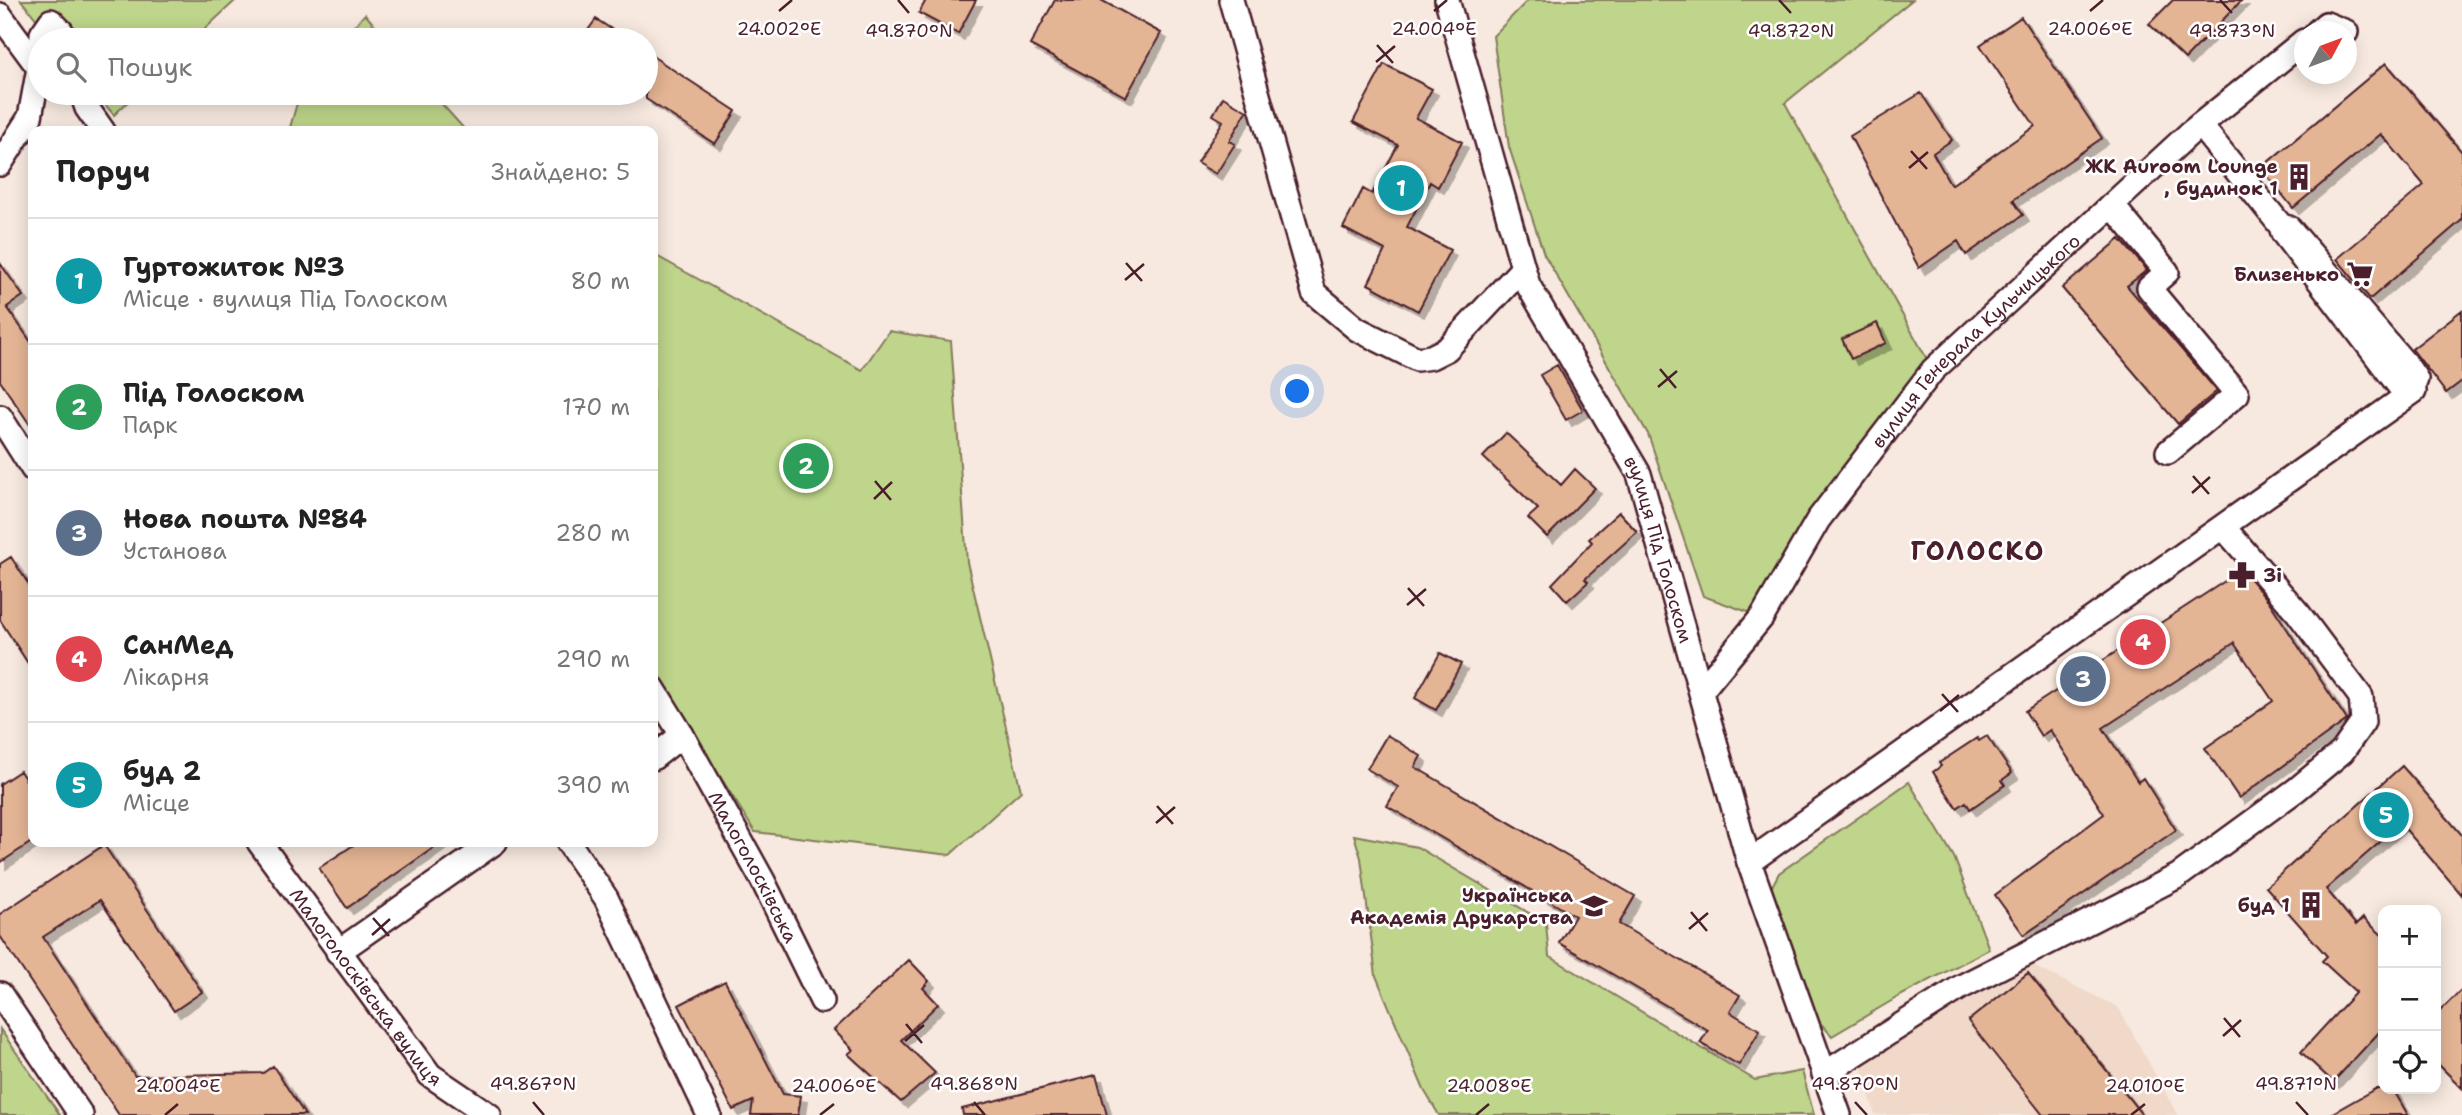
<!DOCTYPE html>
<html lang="uk">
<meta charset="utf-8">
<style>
:root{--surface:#fff;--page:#f2f2f2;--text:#222;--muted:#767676;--line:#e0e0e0;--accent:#2563eb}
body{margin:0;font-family:"Shantell Sans",sans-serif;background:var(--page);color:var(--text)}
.controls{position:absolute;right:21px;bottom:21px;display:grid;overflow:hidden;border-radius:14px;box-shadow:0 4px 18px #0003}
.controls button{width:63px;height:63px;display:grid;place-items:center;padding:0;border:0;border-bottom:2px solid var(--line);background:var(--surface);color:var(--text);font:35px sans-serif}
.compass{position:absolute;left:2294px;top:21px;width:63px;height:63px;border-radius:50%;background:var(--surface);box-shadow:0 4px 18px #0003;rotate:49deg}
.you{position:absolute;left:1298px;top:392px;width:24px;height:24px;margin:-18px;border:5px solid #fff;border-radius:50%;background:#1a73e8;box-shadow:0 0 0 10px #1a73e833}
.badge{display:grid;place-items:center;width:46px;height:46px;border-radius:50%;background:var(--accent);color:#fff;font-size:23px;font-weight:700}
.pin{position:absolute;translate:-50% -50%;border:4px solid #fff;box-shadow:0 2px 7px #0006}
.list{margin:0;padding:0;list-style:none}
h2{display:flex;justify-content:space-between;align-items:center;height:91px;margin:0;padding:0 28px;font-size:30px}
h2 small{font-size:23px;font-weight:400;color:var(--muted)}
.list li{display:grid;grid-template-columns:46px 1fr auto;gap:21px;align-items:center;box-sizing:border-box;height:126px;padding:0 28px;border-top:2px solid var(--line)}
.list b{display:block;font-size:26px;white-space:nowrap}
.list p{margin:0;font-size:23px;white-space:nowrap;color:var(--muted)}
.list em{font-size:23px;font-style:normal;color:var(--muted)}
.icon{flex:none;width:38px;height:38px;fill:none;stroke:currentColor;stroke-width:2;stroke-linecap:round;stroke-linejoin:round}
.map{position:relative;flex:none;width:2462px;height:1115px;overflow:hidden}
.search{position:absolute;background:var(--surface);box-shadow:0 4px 18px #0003;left:28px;top:28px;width:630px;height:77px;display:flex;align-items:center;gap:18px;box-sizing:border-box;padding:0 24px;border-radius:38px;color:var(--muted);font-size:26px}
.panel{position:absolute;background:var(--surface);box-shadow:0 4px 18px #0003;left:28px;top:126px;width:630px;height:721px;border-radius:14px}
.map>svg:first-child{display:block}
.built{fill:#f1d9c9}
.green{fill:#bed58b;stroke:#847a5b;stroke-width:2}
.building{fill:#e4b595;stroke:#4a1f2b;stroke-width:2;filter:url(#shadow)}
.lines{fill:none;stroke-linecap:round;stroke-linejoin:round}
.street-casing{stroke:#4a1f2b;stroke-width:28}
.street{stroke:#fff;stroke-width:23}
.ticks{fill:none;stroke:#4a1f2b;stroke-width:2.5}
.labels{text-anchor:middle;stroke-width:5;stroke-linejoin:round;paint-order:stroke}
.poi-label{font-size:19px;font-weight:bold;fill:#4a1f2b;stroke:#fff;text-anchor:end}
.street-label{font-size:19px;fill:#4a1f2b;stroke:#fff}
.district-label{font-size:26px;font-weight:bold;letter-spacing:2px;fill:#4a1f2b;stroke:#fff}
.ticks-label{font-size:18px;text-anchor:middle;fill:#4a1f2b;stroke:#fff;stroke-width:5;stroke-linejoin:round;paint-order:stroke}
</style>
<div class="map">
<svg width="2462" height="1115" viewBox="0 0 2462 1115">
<defs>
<filter id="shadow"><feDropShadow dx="6" dy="6" stdDeviation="0" flood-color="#0004"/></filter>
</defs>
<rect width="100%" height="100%" fill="#f7e9df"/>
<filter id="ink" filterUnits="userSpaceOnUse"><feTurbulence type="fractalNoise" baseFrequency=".0143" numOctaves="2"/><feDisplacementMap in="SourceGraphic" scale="14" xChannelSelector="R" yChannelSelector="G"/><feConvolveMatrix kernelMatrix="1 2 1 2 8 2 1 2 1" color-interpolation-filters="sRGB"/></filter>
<g filter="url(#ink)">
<path class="built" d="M2031 965 2118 1007 2178 1115H1875L1859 1060Z"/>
<path class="green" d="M21 0H236L193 40H53Z
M1528 0H1912L1785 103 1933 370 1762 617 1703 596 1648 434 1544 254 1509 147 1493 36Z
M365 14 387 40H341Z
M95 93H137L114 115Z
M300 93H432L466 131H289Z
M653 254 862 370 889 331 951 341 967 562 1021 791 950 855 755 832 653 670Z
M1909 782 1954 857 1989 949 1898 997 1832 1036 1813 1015 1770 890 1779 873Z
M1354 835 1417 847 1546 923 1549 956 1755 1080 1802 1071 1814 1115H1439L1424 1090 1376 976 1361 858Z
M0 1029 60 1115H0Z"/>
<path class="building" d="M926 0H976L958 34 919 13Z
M1055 0H1101L1161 33 1126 97 1030 45Z
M2173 0H2242L2185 59 2149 24Z
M2021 17 2102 138 2013 200 2023 215 1966 255 1958 241 1919 268 1850 136 1921 93 1952 140 1933 153 1951 185 2035 126 1980 45Z
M596 19 628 40H581Z
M646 52 736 111 715 144 646 99Z
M2386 63 2462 152V220L2370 299 2337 259 2424 185 2381 134 2293 208 2261 168Z
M1384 64 1432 89 1416 118 1462 142 1438 187 1430 182 1407 227 1450 250 1418 311 1368 284 1385 250 1343 228 1363 189 1372 194 1398 145 1353 122Z
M1223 97 1247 111 1229 141 1235 144 1216 174 1197 163 1223 121 1213 115Z
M2120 239 2147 270 2127 286 2217 391 2178 424 2062 288Z
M0 263 23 296 7 307 33 345V429L0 381Z
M2462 310V381L2446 393 2412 349Z
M1877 323 1886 343 1851 359 1842 339Z
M1557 365 1583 410 1566 420 1540 375Z
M1506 433 1561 485 1575 469 1595 488 1547 537 1528 518 1538 509 1483 457Z
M1619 512 1637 532 1585 579 1588 582 1567 601 1552 584 1592 542 1589 539Z
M11 557 33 591V671L0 620V564Z
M2242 570 2268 600 2347 720 2239 798 2205 748 2273 701 2234 643 2103 728 2138 782 2143 778 2176 830 2024 935 1995 895 2104 814 2050 730 2041 736 2025 711Z
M1440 653 1461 664 1436 710 1415 698Z
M1387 735 1421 756 1415 767 1635 896 1619 924 1740 995 1730 1012 1760 1030 1739 1065 1700 1043 1708 1030 1559 943 1575 916 1387 806 1398 787 1367 769Z
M1987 736 2012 773 2002 780 2005 785 1970 809 1966 802 1957 808 1933 772 1941 766 1939 763 1977 738 1979 741Z
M2402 766 2462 835V895L2401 824 2326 889 2356 925 2363 918 2383 936V1028L2333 1082 2301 1052 2356 992 2322 961 2327 956 2266 887Z
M20 771 33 791V841L0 863V784Z
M358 842H442L347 908 319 868Z
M104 845 202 992 174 1011 100 900 43 937 135 1076 263 1073 273 1066 305 1115H119L0 936V914Z
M909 960 929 981 923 988 938 1004 901 1040 935 1073 901 1102 848 1054 853 1050 834 1030Z
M2028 973 2116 1082 2142 1115H2043L1968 1021Z
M725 981 783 1094 801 1096 798 1115H751L753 1101 733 1110 679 1005Z
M2462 989V1088L2436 1062V1015Z
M1096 1075 1107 1115H963L962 1109Z
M2375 1089H2393L2408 1115H2329Z"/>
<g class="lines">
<defs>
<g id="street">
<path d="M1231 0 1314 293 1357 329 1417 359 1431 357 1447 349 1522 269"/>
<path id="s1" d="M1447 0 1528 285 1639 474 1749 862 1839 1115"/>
<path d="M0 15 39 68 30 117 0 164"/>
<path d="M2317 32 2326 24 2346 32"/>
<path d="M42 40V34L51 21 61 31 64 40"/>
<path d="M82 93 87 108 103 131"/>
<path d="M2200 125 2281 226 2283 233 2400 387 2412 389 2416 379 2407 366 2289 228 2281 226"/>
<path d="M2112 205 2167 272 2149 288 2237 394 2168 452"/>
<path d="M0 417 33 469"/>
<path d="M653 688 682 735 653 758"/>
<path id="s2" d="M1702 690 1762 617 1818 520 1933 370 2190 133 2304 41"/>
<path id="s3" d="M682 735 763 881 822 1001"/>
<path id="s4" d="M259 842 430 1075 489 1115"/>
<path d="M568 842 606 898 709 1115"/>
<path d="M1749 862 2404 398 2414 391 2412 389"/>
<path d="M338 952 495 842"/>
<path d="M0 994 81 1115"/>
<path d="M1824 1074 1961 987 2178 876 2296 790 2342 752 2363 722 2361 697 2298 613 2224 528"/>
</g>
</defs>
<use href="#street" class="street-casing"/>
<use href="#street" class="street"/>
</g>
</g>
<path class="ticks" d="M898 0 909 13M1779 0 1791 13M2220 0 2232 13M779 11 792 0M1434 11 1447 0M2090 11 2103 0M1377 45 1393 63M1376 62 1395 46M1911 151 1927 169M1909 168 1928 152M1126 263 1142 281M1125 280 1144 264M1660 369 1676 388M1658 387 1677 371M2193 476 2209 494M875 481 891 500M2192 493 2210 477M874 499 892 482M1408 588 1424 606M1407 605 1426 589M1942 694 1958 712M1940 711 1959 695M1157 806 1173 824M1156 823 1175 807M1691 912 1707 931M373 918 389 936M1689 929 1708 913M372 935 390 919M2224 1018 2240 1037M906 1024 922 1043M2223 1036 2241 1020M905 1041 924 1025M533 1102 544 1115M974 1102 985 1115M1855 1102 1867 1115M2296 1102 2308 1115M165 1115 178 1104M820 1115 834 1104M1476 1115 1489 1104M2131 1115 2145 1104"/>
<defs>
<symbol id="building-bare" viewBox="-9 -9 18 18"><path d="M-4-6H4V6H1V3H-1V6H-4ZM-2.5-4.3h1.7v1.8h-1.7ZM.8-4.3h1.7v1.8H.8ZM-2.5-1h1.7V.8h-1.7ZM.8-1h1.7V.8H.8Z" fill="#4a1f2b" stroke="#fff" stroke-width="2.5" paint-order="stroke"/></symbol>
<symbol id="supermarket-bare" viewBox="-9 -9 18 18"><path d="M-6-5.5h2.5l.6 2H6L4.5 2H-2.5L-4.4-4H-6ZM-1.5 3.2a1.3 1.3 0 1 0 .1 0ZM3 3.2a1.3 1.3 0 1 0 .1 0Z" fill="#4a1f2b" stroke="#fff" stroke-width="2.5" paint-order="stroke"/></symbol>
<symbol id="pharmacy-bare" viewBox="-9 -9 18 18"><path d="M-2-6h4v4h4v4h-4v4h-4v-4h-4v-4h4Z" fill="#4a1f2b" stroke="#fff" stroke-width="2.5" paint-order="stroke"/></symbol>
<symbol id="university-bare" viewBox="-9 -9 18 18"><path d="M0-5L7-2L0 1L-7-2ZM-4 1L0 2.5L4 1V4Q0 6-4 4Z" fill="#4a1f2b" stroke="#fff" stroke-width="2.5" paint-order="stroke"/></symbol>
</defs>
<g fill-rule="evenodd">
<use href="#building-bare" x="2280" y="158" width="38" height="38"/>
<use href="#supermarket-bare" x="2341" y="255" width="38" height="38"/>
<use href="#pharmacy-bare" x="2223" y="556" width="38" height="38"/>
<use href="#building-bare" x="2292" y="886" width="38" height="38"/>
<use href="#university-bare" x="1575" y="887" width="38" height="38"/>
</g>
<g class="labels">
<g class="poi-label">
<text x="2278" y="173">ЖК Auroom Lounge<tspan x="2278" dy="22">, будинок 1</tspan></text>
<text x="2339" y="281">Близенько</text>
<text x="2263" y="582" text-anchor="start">3і</text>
<text x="1573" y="902">Українська<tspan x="1573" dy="22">Академія Друкарства</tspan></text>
<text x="2290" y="912">буд 1</text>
</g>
<g class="street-label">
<text dy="7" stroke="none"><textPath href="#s2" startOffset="446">вулиця Генерала Кульчицького</textPath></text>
<text dy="7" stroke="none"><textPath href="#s1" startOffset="593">вулиця Під Голоском</textPath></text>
<text dy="7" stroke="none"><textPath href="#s3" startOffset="150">Малоголосківська</textPath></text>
<text dy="7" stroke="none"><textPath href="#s4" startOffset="180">Малоголосківська вулиця</textPath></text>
</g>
<g class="district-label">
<text x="1978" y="560">ГОЛОСКО</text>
</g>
</g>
<g class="ticks-label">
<text x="779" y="35">24.002°E</text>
<text x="1434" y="35">24.004°E</text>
<text x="2090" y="35">24.006°E</text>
<text x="909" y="37">49.870°N</text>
<text x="1791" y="37">49.872°N</text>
<text x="2232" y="37">49.873°N</text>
<text x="533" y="1090">49.867°N</text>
<text x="974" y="1090">49.868°N</text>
<text x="1855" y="1090">49.870°N</text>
<text x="2296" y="1090">49.871°N</text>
<text x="178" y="1092">24.004°E</text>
<text x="834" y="1092">24.006°E</text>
<text x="1489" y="1092">24.008°E</text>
<text x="2145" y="1092">24.010°E</text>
</g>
</svg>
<div class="controls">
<button>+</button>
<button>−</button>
<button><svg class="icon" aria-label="locate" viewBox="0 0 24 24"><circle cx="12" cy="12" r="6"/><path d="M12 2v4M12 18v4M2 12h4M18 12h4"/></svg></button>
</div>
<svg class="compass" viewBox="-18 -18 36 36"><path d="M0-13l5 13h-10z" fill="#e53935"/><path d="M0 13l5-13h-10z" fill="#767676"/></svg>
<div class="you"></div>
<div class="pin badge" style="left:1401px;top:188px;background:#0f9aa8">1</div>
<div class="pin badge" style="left:806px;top:466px;background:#2e9e5b">2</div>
<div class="pin badge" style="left:2083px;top:679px;background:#5c6f8a">3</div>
<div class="pin badge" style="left:2143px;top:642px;background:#e0444e">4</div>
<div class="pin badge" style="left:2386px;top:815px;background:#0f9aa8">5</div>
<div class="search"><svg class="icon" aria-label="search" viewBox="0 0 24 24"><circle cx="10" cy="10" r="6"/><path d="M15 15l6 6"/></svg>Пошук</div>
<section class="panel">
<h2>Поруч<small>Знайдено: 5</small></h2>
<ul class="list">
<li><span class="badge" style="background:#0f9aa8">1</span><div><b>Гуртожиток №3</b><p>Місце · вулиця Під Голоском</p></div><em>80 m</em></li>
<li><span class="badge" style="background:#2e9e5b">2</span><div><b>Під Голоском</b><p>Парк</p></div><em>170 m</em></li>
<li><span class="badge" style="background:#5c6f8a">3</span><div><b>Нова пошта №84</b><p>Установа</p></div><em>280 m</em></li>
<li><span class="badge" style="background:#e0444e">4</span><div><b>СанМед</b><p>Лікарня</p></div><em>290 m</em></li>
<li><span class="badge" style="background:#0f9aa8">5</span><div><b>буд 2</b><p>Місце</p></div><em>390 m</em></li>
</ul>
</section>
</div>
